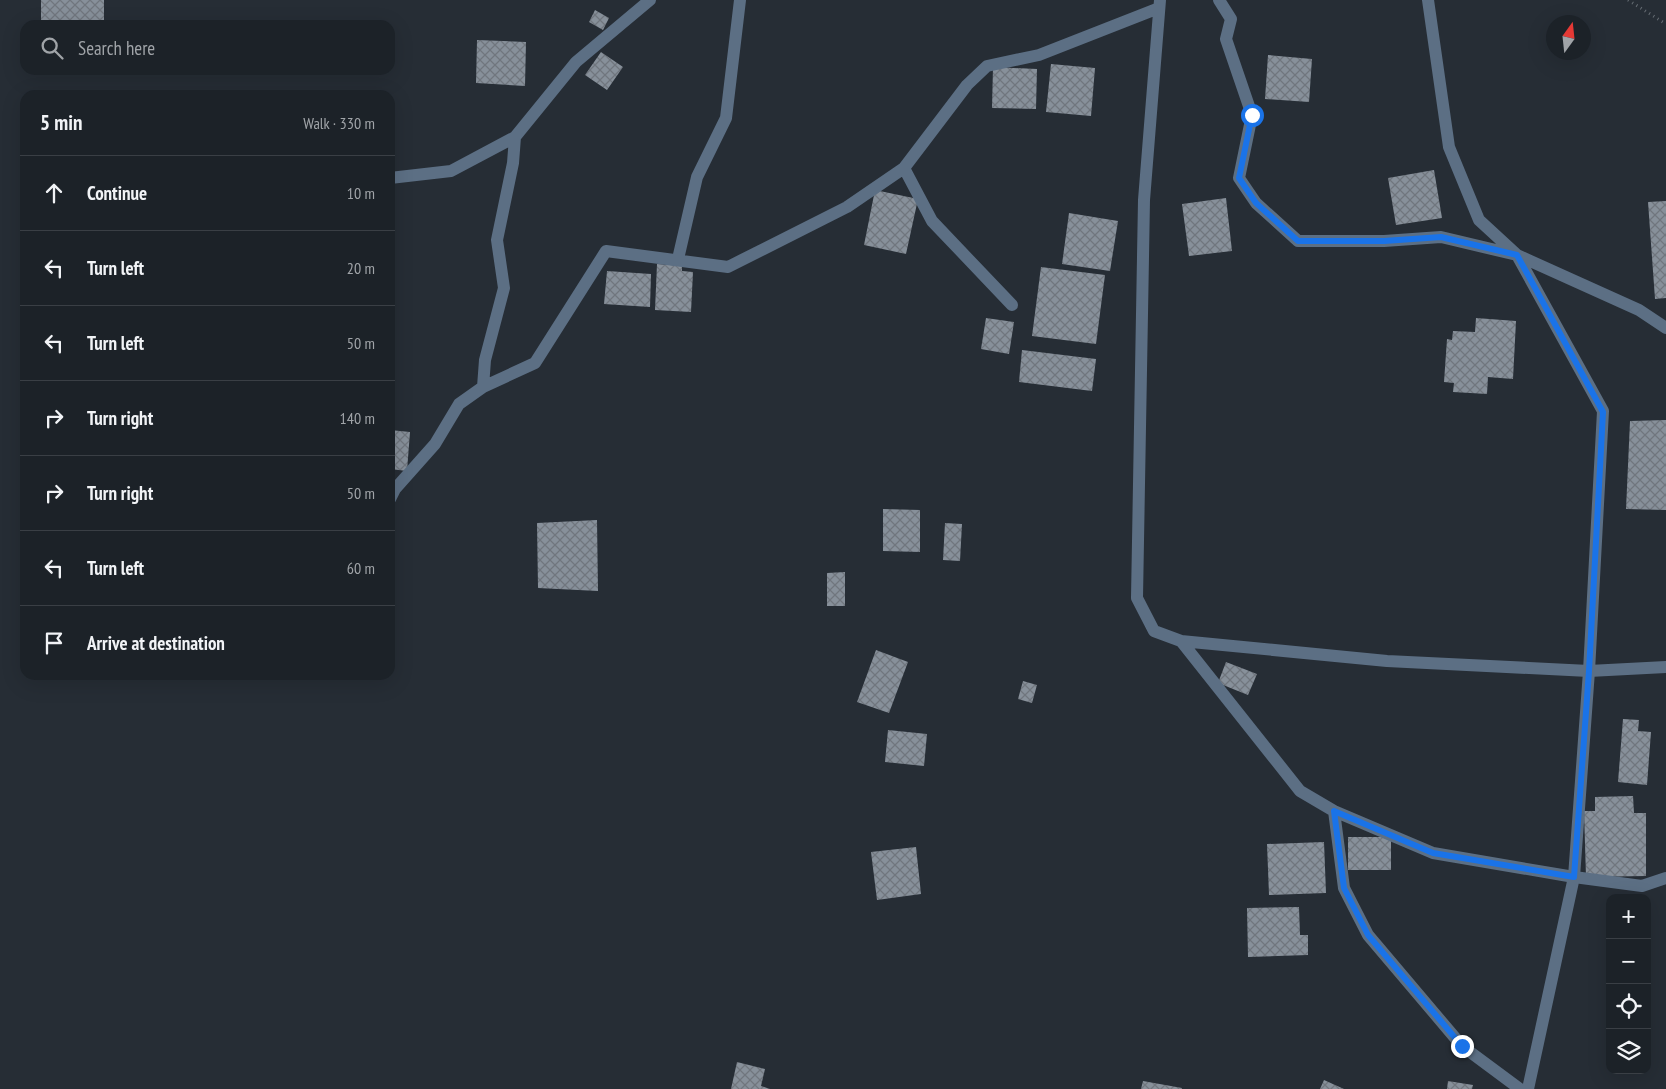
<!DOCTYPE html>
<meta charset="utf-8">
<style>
:root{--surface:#1c2228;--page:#292f34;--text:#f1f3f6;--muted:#a0a4a8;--line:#3a3f45}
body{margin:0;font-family:"PT Sans Narrow",sans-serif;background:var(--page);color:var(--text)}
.controls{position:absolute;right:15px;bottom:15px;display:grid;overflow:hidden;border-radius:10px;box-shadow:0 5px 20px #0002}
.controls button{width:45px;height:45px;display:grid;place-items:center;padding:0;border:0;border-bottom:1px solid var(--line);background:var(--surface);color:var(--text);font:25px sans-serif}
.compass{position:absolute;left:1546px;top:15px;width:45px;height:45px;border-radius:50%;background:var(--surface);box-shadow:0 5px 20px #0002;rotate:15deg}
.stop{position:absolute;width:15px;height:15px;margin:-11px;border:4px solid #1a73e8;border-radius:50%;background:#fff}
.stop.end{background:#1a73e8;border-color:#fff;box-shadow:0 1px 5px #0008}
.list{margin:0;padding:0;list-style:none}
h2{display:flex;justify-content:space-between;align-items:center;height:65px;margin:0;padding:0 20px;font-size:21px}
h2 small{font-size:16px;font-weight:400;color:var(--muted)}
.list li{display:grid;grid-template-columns:32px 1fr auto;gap:15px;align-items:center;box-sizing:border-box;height:75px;padding:0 20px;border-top:1px solid var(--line)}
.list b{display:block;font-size:19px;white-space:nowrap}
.list em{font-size:16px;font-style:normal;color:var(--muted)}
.icon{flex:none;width:28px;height:28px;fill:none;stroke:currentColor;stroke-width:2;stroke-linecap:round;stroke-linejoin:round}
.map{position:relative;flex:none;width:1666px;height:1089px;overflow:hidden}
.search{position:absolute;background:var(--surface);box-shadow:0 5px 20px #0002;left:20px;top:20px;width:375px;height:55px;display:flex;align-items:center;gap:12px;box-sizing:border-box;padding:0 18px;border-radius:15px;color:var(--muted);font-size:19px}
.panel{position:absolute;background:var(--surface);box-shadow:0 5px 20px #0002;left:20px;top:90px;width:375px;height:590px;border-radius:15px}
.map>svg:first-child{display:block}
.building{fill:url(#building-cross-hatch)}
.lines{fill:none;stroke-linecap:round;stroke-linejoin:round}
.path{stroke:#666d74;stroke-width:3;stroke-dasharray:1 4;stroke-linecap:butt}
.minor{stroke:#5c6f84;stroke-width:12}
.route{stroke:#1a73e8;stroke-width:6}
</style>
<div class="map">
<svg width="1666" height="1089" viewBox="0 0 1666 1089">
<defs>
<pattern id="building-cross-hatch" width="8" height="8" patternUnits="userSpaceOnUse" patternTransform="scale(1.25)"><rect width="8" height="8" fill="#87909a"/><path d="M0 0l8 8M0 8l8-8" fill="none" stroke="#70767e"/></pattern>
</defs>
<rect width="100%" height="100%" fill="#262d35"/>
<path class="building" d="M41 0H104V25H41Z
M595 10 609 18 603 30 589 22Z
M477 40 526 42 525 86 476 83Z
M601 52 623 67 607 90 585 75Z
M1268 55 1312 59 1309 102 1265 99Z
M1051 64 1095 68 1091 116 1046 112Z
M993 67 1037 69 1036 109 992 108Z
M1434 170 1442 218 1396 225 1388 178Z
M875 190 918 199 906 254 864 245Z
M1226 198 1232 251 1189 256 1182 204Z
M1666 201V298L1655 299 1648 202Z
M1069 213 1118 221 1110 271 1062 264Z
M657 264 682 266V271L693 272 691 312 655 310Z
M1041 267 1105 275 1096 344 1032 336Z
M607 271 651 274 650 307 604 304Z
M986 318 1014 322 1009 354 981 349Z
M1476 318 1516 321 1513 379 1488 377 1487 394 1453 392 1454 383 1444 382 1447 339 1452 340 1453 331 1475 332Z
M1022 350 1096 359 1092 391 1019 382Z
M1666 420V510L1626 509 1630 421Z
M390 430 410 432 407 471 390 469Z
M883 509 920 510V552L883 551Z
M597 520 598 591 538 588 537 523Z
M945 523 962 524 960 561 943 560Z
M845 572V606H827V573Z
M876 650 908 662 889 713 857 702Z
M1226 662 1257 674 1248 695 1218 683Z
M1023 681 1037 685 1032 703 1018 699Z
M1623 719 1639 720 1638 731 1651 732 1647 785 1618 782Z
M888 730 927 734 924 766 885 762Z
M1633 796 1634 813H1646V876L1586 877 1584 811H1595V797Z
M1348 837H1391V870H1348Z
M1324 842 1326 893 1269 895 1267 844Z
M916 847 921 894 877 900 871 852Z
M1299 907 1300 935H1308V955L1248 957 1247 908Z
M737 1062 765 1069 761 1086 770 1089H731Z
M1324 1080 1344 1089H1320Z
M1143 1081 1182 1088V1089H1141Z
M1448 1081 1473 1085 1472 1089H1447Z"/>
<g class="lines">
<path class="path" d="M1628 0 1666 24"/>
<path class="minor" d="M1160 0 1144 200 1137 598 1154 631 1181 641 1387 661 1589 671 1666 667
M1219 0 1231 19 1226 39 1252 115 1239 178 1256 203 1298 241H1384L1441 237 1517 255 1639 310 1666 328
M1428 0 1449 147 1479 220 1517 255 1603 411 1589 671 1574 877 1528 1089
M904 168 932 221 1012 305
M390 178 451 171 515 137 576 62 650 0
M678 259 697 177 726 118 740 0
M483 387 485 360 504 288 497 240 513 163 515 137
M390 499 395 489 435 444 459 404 483 387 535 363 606 251 728 267 847 207 904 168 967 85 987 66 1039 55 1159 8
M1181 641 1300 791 1334 811 1433 853 1574 877 1642 886 1666 878
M1334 811 1344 888 1368 935 1462 1046 1520 1089"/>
</g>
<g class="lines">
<path class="route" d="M1252 115 1239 178 1256 203 1298 241H1384L1441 237 1517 255 1603 412 1589 671 1574 877 1433 853 1334 811 1344 888 1368 935 1462 1046"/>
</g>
</svg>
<div class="controls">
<button>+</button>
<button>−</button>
<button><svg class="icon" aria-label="locate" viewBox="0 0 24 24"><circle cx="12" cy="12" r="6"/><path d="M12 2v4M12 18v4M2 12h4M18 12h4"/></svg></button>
<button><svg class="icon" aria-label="layers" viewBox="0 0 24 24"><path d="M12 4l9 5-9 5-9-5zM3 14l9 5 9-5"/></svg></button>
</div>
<svg class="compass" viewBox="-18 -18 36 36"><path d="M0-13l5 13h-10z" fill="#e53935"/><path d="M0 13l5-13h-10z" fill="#a0a4a8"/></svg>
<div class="stop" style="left:1252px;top:115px"></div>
<div class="stop end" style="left:1462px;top:1046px"></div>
<div class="search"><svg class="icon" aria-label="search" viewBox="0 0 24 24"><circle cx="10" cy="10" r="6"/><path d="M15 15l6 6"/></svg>Search here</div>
<section class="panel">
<h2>5 min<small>Walk · 330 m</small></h2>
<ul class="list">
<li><svg class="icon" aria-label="ahead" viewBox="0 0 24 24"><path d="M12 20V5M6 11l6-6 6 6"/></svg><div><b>Continue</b></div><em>10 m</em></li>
<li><svg class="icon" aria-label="left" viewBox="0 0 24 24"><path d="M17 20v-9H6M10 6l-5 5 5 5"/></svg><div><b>Turn left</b></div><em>20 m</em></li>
<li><svg class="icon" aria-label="left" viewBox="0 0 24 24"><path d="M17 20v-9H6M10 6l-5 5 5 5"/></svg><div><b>Turn left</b></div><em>50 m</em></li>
<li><svg class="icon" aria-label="right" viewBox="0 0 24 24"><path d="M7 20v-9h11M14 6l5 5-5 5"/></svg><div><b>Turn right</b></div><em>140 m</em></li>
<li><svg class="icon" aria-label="right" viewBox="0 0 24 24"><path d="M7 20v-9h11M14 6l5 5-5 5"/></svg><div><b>Turn right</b></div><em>50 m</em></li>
<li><svg class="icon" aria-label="left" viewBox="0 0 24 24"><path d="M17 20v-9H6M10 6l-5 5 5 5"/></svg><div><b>Turn left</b></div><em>60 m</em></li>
<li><svg class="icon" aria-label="arrive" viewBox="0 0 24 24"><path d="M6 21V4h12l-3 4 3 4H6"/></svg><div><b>Arrive at destination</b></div></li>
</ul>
</section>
</div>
